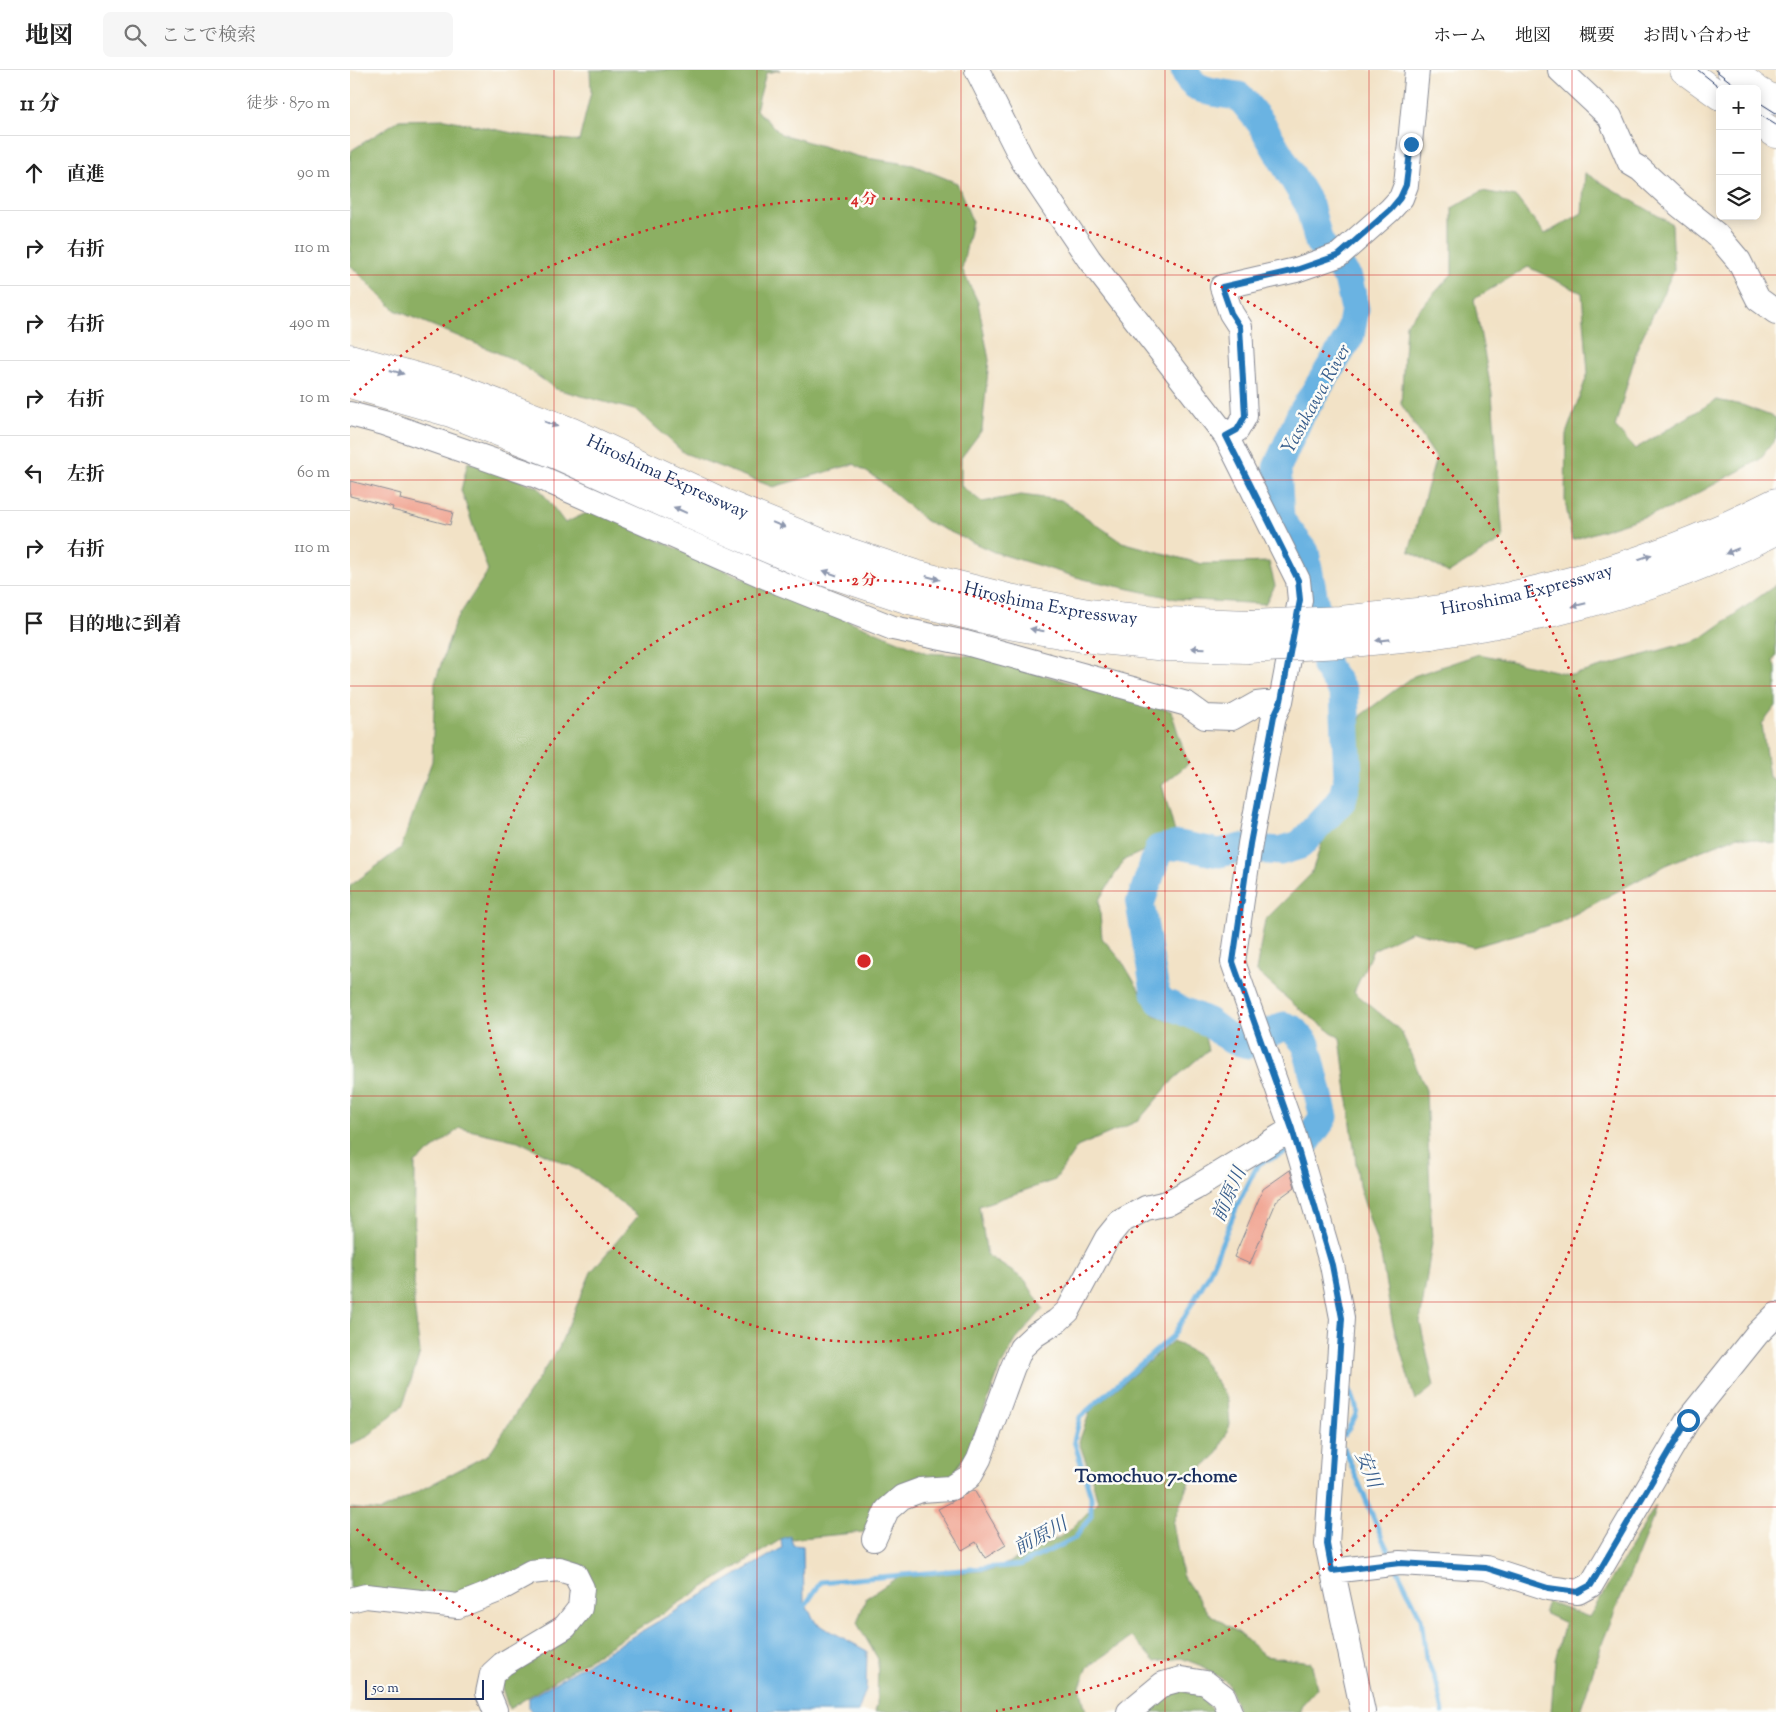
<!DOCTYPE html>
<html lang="ja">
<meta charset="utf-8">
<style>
:root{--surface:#fff;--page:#f6f6f6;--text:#222;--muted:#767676;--line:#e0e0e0}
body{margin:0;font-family:"Sorts Mill Goudy","Noto Serif JP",serif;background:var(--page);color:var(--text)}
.controls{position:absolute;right:15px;top:15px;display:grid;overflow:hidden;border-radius:8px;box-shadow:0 2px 12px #0003}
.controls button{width:45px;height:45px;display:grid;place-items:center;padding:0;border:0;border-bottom:1px solid var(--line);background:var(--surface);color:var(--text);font:25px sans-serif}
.scale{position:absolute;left:15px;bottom:12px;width:119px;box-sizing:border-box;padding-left:5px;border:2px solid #1b2f5e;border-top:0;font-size:14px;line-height:18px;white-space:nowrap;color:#1b2f5e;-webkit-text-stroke:4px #fdfcf7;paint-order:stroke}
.stop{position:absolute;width:15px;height:15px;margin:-11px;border:4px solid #1f6fb2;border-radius:50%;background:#fff}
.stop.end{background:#1f6fb2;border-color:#fff;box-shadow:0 1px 5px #0008}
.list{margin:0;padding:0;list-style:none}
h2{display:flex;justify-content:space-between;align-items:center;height:65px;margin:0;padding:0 20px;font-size:21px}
h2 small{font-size:16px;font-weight:400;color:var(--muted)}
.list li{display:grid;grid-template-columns:32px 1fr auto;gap:15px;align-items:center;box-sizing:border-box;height:75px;padding:0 20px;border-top:1px solid var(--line)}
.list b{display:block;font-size:19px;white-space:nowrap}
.list em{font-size:16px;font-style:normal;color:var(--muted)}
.icon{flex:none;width:28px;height:28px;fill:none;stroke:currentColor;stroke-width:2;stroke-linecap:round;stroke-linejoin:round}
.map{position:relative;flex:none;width:1426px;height:1642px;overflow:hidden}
header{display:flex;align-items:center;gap:30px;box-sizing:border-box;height:70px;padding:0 25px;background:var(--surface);border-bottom:1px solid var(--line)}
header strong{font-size:24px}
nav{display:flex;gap:28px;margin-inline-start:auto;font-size:18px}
.search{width:350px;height:45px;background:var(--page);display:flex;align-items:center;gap:12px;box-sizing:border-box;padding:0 18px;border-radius:8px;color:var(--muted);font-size:19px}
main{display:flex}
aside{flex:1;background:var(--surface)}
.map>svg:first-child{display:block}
.forest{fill:#8caf63;stroke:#546f60}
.water{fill:#6bb3e2;stroke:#4371a0}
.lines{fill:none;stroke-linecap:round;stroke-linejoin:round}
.stream{stroke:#6bb3e2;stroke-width:5}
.river{stroke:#6bb3e2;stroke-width:29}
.building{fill:#f1a896}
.minor-casing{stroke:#868892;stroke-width:26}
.major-casing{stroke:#868892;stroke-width:29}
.highway-casing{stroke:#868892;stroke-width:29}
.minor{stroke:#fff;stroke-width:24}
.major{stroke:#fff;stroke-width:28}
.highway{stroke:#fff;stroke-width:28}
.tram{stroke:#1b2f5e;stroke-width:1}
.highway-bridge-casing{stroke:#868892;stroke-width:29;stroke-linecap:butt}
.highway-bridge{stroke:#fff;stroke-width:28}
.oneway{fill:#8d97ae}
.route{stroke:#1f6fb2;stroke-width:6}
.grid{fill:none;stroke:#d62828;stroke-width:1;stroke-opacity:0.55}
.ring{fill:none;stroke:#d62828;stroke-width:2.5;stroke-dasharray:2.5 5}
.labels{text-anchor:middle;stroke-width:5;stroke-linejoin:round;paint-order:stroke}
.street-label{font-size:18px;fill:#1b2f5e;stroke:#fdfcf7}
.water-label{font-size:19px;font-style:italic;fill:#375d8c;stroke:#fdfcf7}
.neighbourhood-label{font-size:19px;font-weight:bold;fill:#1b2f5e;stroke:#fdfcf7}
.centre{fill:#d62828;stroke:#fdfcf7;stroke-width:2.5}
.ring-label{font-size:15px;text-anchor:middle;font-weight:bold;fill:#d62828;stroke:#fdfcf7;stroke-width:5;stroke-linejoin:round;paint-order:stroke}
</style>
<header>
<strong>地図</strong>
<div class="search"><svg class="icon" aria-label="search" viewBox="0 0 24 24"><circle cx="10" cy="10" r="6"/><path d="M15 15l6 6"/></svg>ここで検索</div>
<nav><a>ホーム</a><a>地図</a><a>概要</a><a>お問い合わせ</a></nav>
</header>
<main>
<aside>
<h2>11 分<small>徒歩 · 870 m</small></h2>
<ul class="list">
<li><svg class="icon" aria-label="ahead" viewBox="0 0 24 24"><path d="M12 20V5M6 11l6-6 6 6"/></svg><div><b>直進</b></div><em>90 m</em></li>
<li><svg class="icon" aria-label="right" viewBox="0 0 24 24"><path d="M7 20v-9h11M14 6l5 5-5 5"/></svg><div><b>右折</b></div><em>110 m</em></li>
<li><svg class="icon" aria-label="right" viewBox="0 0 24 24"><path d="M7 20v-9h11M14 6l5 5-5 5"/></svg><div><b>右折</b></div><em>490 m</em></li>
<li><svg class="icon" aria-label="right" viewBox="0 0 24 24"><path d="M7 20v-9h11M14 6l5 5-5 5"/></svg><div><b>右折</b></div><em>10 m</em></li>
<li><svg class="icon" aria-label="left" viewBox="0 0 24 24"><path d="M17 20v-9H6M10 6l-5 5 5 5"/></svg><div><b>左折</b></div><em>60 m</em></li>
<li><svg class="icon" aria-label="right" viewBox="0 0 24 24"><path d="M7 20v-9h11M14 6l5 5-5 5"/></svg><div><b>右折</b></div><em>110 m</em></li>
<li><svg class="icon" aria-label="arrive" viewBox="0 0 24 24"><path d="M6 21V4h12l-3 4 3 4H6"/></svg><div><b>目的地に到着</b></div></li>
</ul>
</aside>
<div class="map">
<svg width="1426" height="1642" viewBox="0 0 1426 1642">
<rect width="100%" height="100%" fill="#fdfcf7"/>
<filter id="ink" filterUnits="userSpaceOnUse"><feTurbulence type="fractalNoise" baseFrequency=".02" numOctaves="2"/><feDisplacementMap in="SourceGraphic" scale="10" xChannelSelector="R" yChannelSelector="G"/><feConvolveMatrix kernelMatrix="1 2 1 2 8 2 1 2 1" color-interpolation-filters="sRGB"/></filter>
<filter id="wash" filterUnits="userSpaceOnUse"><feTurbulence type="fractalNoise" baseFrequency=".0096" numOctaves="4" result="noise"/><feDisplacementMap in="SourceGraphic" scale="20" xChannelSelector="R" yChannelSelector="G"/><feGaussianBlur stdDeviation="1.12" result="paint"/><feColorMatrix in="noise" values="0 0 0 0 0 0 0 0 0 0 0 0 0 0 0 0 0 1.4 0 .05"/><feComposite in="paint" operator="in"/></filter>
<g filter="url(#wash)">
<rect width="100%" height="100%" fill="#f2e2c6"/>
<path class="forest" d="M240 0H430L416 3 406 40 431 64 510 87 563 95 607 113 622 151 612 199 628 232 639 290 632 360 611 388V416L632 432 671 425 711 430 772 472 852 494 919 492 925 516 915 534 827 529 733 509 644 482 576 451 529 410 504 394 423 417 334 383 288 341 206 319 165 290 45 240 0 195V85L2 80 49 50 95 49 172 65 229 71 241 22Z
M1235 103 1322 154 1324 200 1288 276 1265 357 1285 379 1366 330 1392 335 1426 348V368L1409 390 1321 438 1222 470 1215 430 1216 364 1238 303 1232 223 1178 197 1124 229 1142 324 1153 469 1099 503 1059 481 1086 388 1051 334 1056 254 1102 204V138L1132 121 1166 127 1195 164 1232 143Z
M118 392 188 417 215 453 243 440 369 498 578 583 625 586 821 641 838 694 812 715 826 766 774 790 749 830 752 868 772 891 804 945 854 963 858 980 824 1009 788 1051 727 1077 705 1110 629 1136 637 1185 675 1210 693 1239 666 1270 650 1298 619 1381 601 1406 515 1462 430 1470 159 1639 152 1618 154 1603 220 1562 230 1494 143 1513 106 1526 0 1518V1438L31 1441 139 1384 209 1277 241 1202 288 1146 232 1102 168 1071 110 1058 65 1093 64 1234 70 1283 53 1335 17 1367 0 1374V816L51 778 82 691 85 612 105 552 138 501 111 420Z
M1426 515V585L1423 592 1426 598V636L1412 654 1419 707 1426 711V774L1388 766 1320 793 1210 852 1123 877 1062 861 1023 880 1004 922 1051 961 1076 1020 1082 1172 1070 1252 1084 1316 1065 1331 1042 1251 1031 1186 1009 1116 990 968 948 938 906 901 915 850 961 804 987 729 1011 645 1064 606 1129 584 1223 605 1350 569Z
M823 1271 850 1286 878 1330 880 1355 868 1383 840 1409 823 1453 832 1505 858 1543 889 1563 915 1586 961 1592 967 1618 951 1636V1642H889L877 1612 852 1596 831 1588 805 1592 782 1567 738 1597 730 1616 736 1642H525L527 1635 528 1589 507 1553 516 1528 548 1507 644 1500 716 1464 748 1432 742 1409 729 1372 740 1341Z
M1306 1435 1301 1453 1253 1571 1230 1642H1201L1205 1590 1215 1553 1194 1543 1197 1532 1239 1547Z
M832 1621 848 1625 864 1642H796L815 1625Z"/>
<path class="water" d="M440 1466 443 1475 453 1476 454 1532 466 1553 517 1581 516 1619 508 1642H182L179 1638V1628L432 1478 431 1469Z"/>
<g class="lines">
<path class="stream" d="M994 1365C1011 1339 1010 1342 996 1315
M994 1378 1032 1468 1041 1487
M1047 1499 1071 1548 1076 1588 1087 1614 1093 1642
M452 1540 471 1512 670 1495 725 1468 741 1446V1426L724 1371 730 1347 823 1266 858 1206 888 1134 908 1094 939 1081"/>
<path class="river" d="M835 0C840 23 870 23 889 26L911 53 959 135 969 172 998 208 1005 239 1000 266 950 346 927 398 930 450 955 482 976 596 994 623 998 707 992 730 950 775 930 781 892 778 869 783 829 775 809 779 790 834 805 921 810 931 858 952 882 970 898 974 934 956 944 960 956 974 974 1047 954 1075"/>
</g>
<g id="blocks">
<path class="building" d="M0 411 51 424 50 429 103 442 100 455 42 440 43 437 0 426Z
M940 1100 945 1117 927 1130 900 1194 884 1187 913 1119Z
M624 1420 656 1475 635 1488 626 1472 612 1480 588 1439Z"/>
</g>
</g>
<g filter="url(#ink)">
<use href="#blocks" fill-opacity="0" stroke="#868892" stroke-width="1"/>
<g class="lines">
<defs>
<path id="minor" d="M627 0 673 91 739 189 876 366 948 510 950 530 931 631 924 646 900 774 883 892 942 1059 982 1195 992 1248 977 1474 1013 1642
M1210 0 1260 47 1280 93 1290 99 1328 134 1367 165 1389 191 1408 229 1426 242
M0 344 34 353 187 406 430 513 543 558 616 573 837 634 855 647 882 648 907 634 931 631
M876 366 887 360 895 346 890 257 881 243 872 217 946 200 989 185 1040 140 1051 128 1056 115 1067 0
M524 1469 537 1440 552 1427 571 1420 601 1418 619 1407 629 1389 662 1299 671 1278 685 1265 707 1251 718 1241 757 1168 770 1152 796 1138 817 1133 845 1118 942 1059
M982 1501 1050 1493 1136 1498 1198 1518 1228 1522 1241 1515 1338 1350 1407 1264 1426 1245
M0 1530 16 1526 108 1536 146 1521 181 1502 209 1499 225 1504 232 1518 230 1538 215 1557 153 1594 142 1604 138 1623 145 1640
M779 1642 813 1614 831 1609 856 1613 874 1627 880 1642"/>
<path id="major" d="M1334 0 1370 26
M1381 0 1406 19
M1407 20 1426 31
M1407 52 1426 64"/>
<g id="highway">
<path id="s1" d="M0 288 110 319 220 361 374 433 472 473 565 504 659 528 738 543 818 551 901 554"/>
<path d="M0 314 101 343 209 386 365 456 463 498 559 530 653 554 733 568 816 577 897 579"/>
<path id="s2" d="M1078 541C1107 536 1136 532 1164 525 1255 505 1344 474 1426 432"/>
<path d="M1081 565C1110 560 1139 556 1168 550 1256 532 1345 502 1426 461"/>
</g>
</defs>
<use href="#minor" class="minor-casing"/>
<use href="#major" class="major-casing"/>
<use href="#highway" class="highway-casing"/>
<use href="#minor" class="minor"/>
<use href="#major" class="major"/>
<use href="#highway" class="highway"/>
<path class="tram" d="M1348 0 1372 19
M1365 0 1390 19
M1407 31 1426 43
M1407 43 1426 55"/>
<defs>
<path id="highway-bridge" d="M901 554 990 550 1078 541
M897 579 992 574 1081 565"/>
</defs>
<use href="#highway-bridge" class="highway-bridge-casing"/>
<use href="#highway-bridge" class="highway-bridge"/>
</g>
<defs><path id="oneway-solid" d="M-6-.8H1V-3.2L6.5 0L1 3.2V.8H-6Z" transform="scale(1.25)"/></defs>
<g class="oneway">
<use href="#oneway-solid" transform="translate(47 302) rotate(16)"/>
<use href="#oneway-solid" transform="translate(201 354) rotate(21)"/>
<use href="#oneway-solid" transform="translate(330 440) rotate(-156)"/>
<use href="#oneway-solid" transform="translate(429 455) rotate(22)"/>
<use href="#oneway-solid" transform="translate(1382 481) rotate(157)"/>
<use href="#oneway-solid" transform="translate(1295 487) rotate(-19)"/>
<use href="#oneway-solid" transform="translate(480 503) rotate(-161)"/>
<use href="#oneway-solid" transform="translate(583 508) rotate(15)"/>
<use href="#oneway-solid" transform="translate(1229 535) rotate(166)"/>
<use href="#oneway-solid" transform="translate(687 560) rotate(-170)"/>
<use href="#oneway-solid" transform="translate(1033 570) rotate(174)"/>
<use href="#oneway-solid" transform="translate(848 578) rotate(-178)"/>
</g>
</g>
<g class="lines" filter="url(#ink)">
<path class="route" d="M1061 74 1056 115 1050 128 1040 140 989 185 946 200 872 217 881 243 890 257 895 346 887 360 876 366 948 510 950 530 931 631 924 646 900 774 883 892 942 1059 982 1195 992 1248 977 1474 982 1501 1050 1493 1136 1498 1198 1518 1228 1522 1241 1515 1338 1350"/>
</g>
<path class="grid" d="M204 0V1642M407 0V1642M611 0V1642M815 0V1642M1019 0V1642M1222 0V1642M0 205H1426M0 410H1426M0 616H1426M0 821H1426M0 1026H1426M0 1232H1426M0 1437H1426"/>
<g class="ring">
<circle cx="514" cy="891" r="381"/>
<path d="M382 1641A762 762 0 0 1 4 1457M4 325A762 762 0 1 1 646 1641"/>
</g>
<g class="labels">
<g class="street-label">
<text dy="6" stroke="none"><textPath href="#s1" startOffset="340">Hiroshima Expressway</textPath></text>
<text dy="6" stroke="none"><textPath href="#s2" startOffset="101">Hiroshima Expressway</textPath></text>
<text dy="6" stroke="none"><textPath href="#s1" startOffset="745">Hiroshima Expressway</textPath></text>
</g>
<g class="water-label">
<text transform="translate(965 328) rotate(-61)" y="7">Yasukawa River</text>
<text transform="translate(878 1124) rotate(-66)" y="7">前原川</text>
<text transform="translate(1019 1399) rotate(68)" y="7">安川</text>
<text transform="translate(690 1465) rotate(-28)" y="7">前原川</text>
</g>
<g class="neighbourhood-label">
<text x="806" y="1412">Tomochuo 7-chome</text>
</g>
</g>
<circle cx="514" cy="891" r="8" class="centre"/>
<g class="ring-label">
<text x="514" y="134">4 分</text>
<text x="514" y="515">2 分</text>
</g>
</svg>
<div class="controls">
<button>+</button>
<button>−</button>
<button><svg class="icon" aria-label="layers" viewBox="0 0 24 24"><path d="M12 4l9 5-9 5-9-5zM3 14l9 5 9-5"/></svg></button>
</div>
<div class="scale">50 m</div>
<div class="stop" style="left:1338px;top:1350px"></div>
<div class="stop end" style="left:1061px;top:74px"></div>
</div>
</main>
